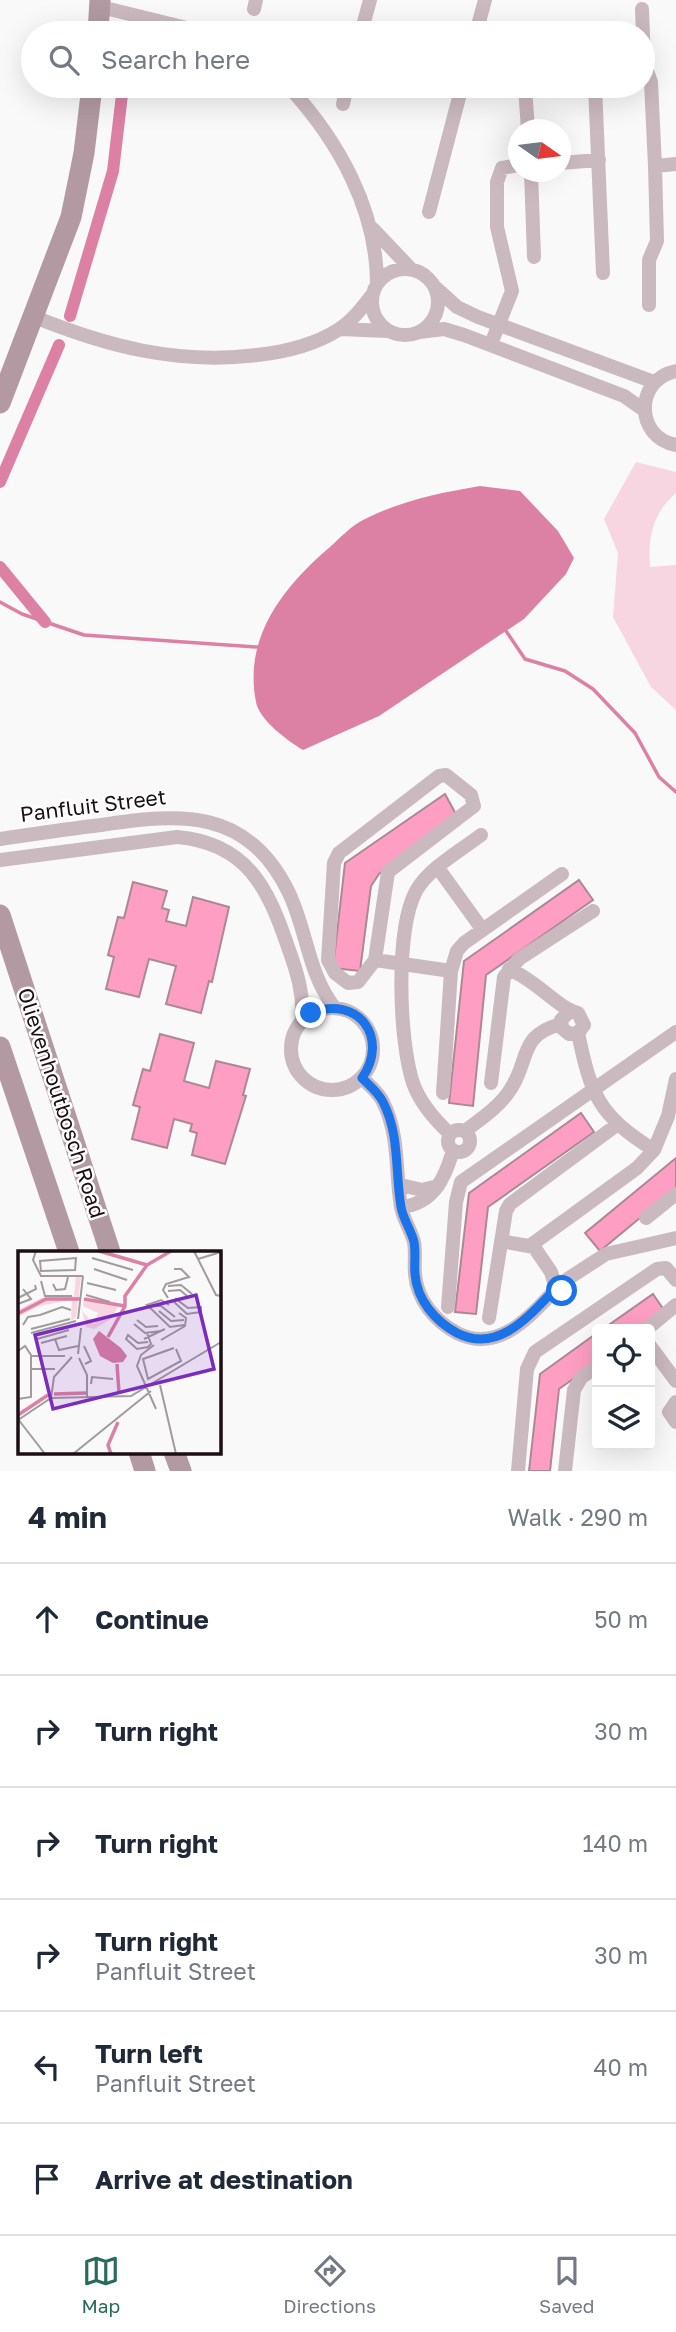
<!DOCTYPE html>
<meta charset="utf-8">
<style>
:root{--surface:#fff;--page:#f6f6f7;--text:#1f2937;--muted:#747a83;--line:#e0e1e3;--accent:#286b5c}
body{margin:0;font-family:"Golos Text",sans-serif;background:var(--page);color:var(--text)}
.controls{position:absolute;right:21px;bottom:21px;display:grid;overflow:hidden;border-radius:7px;box-shadow:0 7px 28px #0002}
.controls button{width:63px;height:63px;display:grid;place-items:center;padding:0;border:0;border-bottom:2px solid var(--line);background:var(--surface);color:var(--text);font:35px sans-serif}
.compass{position:absolute;left:508px;top:119px;width:63px;height:63px;border-radius:50%;background:var(--surface);box-shadow:0 7px 28px #0002;rotate:104deg}
.stop{position:absolute;width:21px;height:21px;margin:-16px;border:5px solid #1a73e8;border-radius:50%;background:#fff}
.stop.end{background:#1a73e8;border-color:#fff;box-shadow:0 2px 7px #0008}
.list{margin:0;padding:0;list-style:none}
h2{display:flex;justify-content:space-between;align-items:center;height:91px;margin:0;padding:0 28px;font-size:30px}
h2 small{font-size:23px;font-weight:400;color:var(--muted)}
.list li{display:grid;grid-template-columns:46px 1fr auto;gap:21px;align-items:center;box-sizing:border-box;height:112px;padding:0 28px;border-top:2px solid var(--line)}
.list b{display:block;font-size:26px;white-space:nowrap}
.list p{margin:0;font-size:23px;white-space:nowrap;color:var(--muted)}
.list em{font-size:23px;font-style:normal;color:var(--muted)}
.icon{flex:none;width:38px;height:38px;fill:none;stroke:currentColor;stroke-width:2;stroke-linecap:round;stroke-linejoin:round}
.map{position:relative;flex:none;width:676px;height:1471px;overflow:hidden}
.search{position:absolute;background:var(--surface);box-shadow:0 7px 28px #0002;left:21px;right:21px;top:21px;height:77px;display:flex;align-items:center;gap:18px;box-sizing:border-box;padding:0 24px;border-radius:38px;color:var(--muted);font-size:26px}
.sheet{height:763px;background:var(--surface)}
nav{display:flex;justify-content:space-around;align-items:center;box-sizing:border-box;height:98px;border-top:2px solid var(--line);background:var(--surface);font-size:19px;color:var(--muted)}
nav a{display:grid;justify-items:center;gap:4px}
nav .on{color:var(--accent)}
.map>svg:first-child{display:block}
.green{fill:#f8d6e1}
.water{fill:#dc80a4}
.lines{fill:none;stroke-linecap:round;stroke-linejoin:round}
.stream{stroke:#dc80a4;stroke-width:3.5}
.canal{stroke:#dc80a4;stroke-width:12}
.building{fill:#fd9ec2;stroke:#ac8894;stroke-width:2}
.minor{stroke:#cab9bf;stroke-width:14}
.secondary{stroke:#b299a2;stroke-width:21}
.route{stroke:#1a73e8;stroke-width:9}
.labels{text-anchor:middle;stroke-width:5;stroke-linejoin:round;paint-order:stroke}
.street-label{font-size:21px;fill:#1c0f14;stroke:#fff}
.inset-river{fill:none;stroke:#dc80a4;stroke-width:3.5}
.inset-road{fill:none;stroke:#a19b9d;stroke-width:2}
.view{fill:#7b2cbf;fill-opacity:0.15;stroke:#7b2cbf;stroke-width:3.5}
.inset-edge{fill:none;stroke:#1c0f14;stroke-width:3.5}
</style>
<div class="map">
<svg width="676" height="1471" viewBox="0 0 676 1471">
<rect width="100%" height="100%" fill="#f9f9f9"/>
<path class="green" d="M636 462 676 472V493C652 514 648 537 650 567L676 565V710L651 687 613 617 618 553 604 519Z"/>
<path class="water" d="M480 486 520 491 558 531 574 558 566 574 524 619 379 716 303 750C288 741 259 720 256 702 243 637 284 586 330 547 340 538 351 526 363 520 400 501 439 493 480 486Z"/>
<g class="lines">
<path class="stream" d="M0 602 22 614 84 635 257 647
M504 628 525 659 565 671 593 689 635 733 659 777 676 792"/>
<path class="canal" d="M70 316 113 171 123 86
M0 482 59 345
M0 567 45 622"/>
</g>
<path class="building" d="M445 794 458 818 379 874 371 886 360 971 333 968 345 863Z
M579 880 593 900 486 975 473 1106 449 1103 464 961Z
M133 882 167 891 162 908 169 910 166 921 186 926 193 897 229 907 212 982 209 981 201 1013 166 1004 176 966 149 959 139 997 106 989 114 957 108 955 118 917 124 918Z
M160 1034 194 1043 184 1081 209 1088 216 1061 250 1069 243 1095 246 1096 225 1164 192 1155 197 1133 190 1131 192 1124 174 1119 167 1148 132 1139 140 1107 133 1105 143 1069 150 1071Z
M581 1113 594 1132 488 1207 476 1314 455 1312 469 1193Z
M676 1158V1188L600 1251 585 1233Z
M653 1294 666 1313 643 1329H603Z
M597 1333V1362L559 1389 550 1471H529L540 1374Z"/>
<g class="lines">
<path class="minor" d="M101 7 207 33
M254 9 256 0
M642 9 644 63 651 82 655 166 657 241 649 260V305
M361 33 370 0
M476 33 485 0
M288 86C338 140 377 209 377 284
M525 86 528 130
M595 86 603 273
M343 104 347 86
M560 163 599 160
M655 166 676 164
M531 172 534 257
M429 212 462 86
M373 229 411 269
M372 302a33 33 0 1 1 66 0a33 33 0 1 1-66 0Z
M435 287 457 307 478 317 654 382
M32 316C106 346 177 365 257 355 285 352 314 345 338 330 352 321 362 308 372 295
M340 329 388 331
M419 332 444 329 464 335 624 396 644 410
M491 344 512 291 497 227V182L502 168 518 165
M676 371C635 379 634 437 676 445
M446 775 471 795 474 806 388 872 375 960 358 982 348 983 335 973 328 960 334 863 339 853 439 776Z
M0 839C34 834 67 829 101 825 182 813 248 808 289 893 307 931 308 973 334 1007
M0 860 177 837C247 843 268 888 288 947 297 972 304 994 302 1020
M438 868 482 929
M375 960 451 971
M509 969C536 980 559 1009 578 1013L584 1025 578 1033 569 1034 562 1028 561 1020 569 1012
M291 1049a41 41 0 1 1 82 0a41 41 0 1 1-82 0Z
M578 1033C591 1095 598 1115 654 1150
M362 1078C369 1085 379 1093 383 1102 400 1136 395 1172 401 1207 403 1219 411 1230 414 1242 416 1253 414 1264 415 1274 417 1300 435 1321 457 1333 499 1354 530 1316 556 1289
M491 1083 504 977 519 959 593 911
M443 1093 451 971 457 951 464 943 562 874
M448 1141a11 11 0 1 1 22 0a11 11 0 1 1-22 0Z
M465 1131C481 1119 499 1107 510 1090 530 1061 518 1035 561 1024
M450 1134C435 1120 420 1103 413 1083 399 1041 395 930 416 891 429 868 460 851 481 835
M401 1185 422 1190 438 1186
M401 1207C433 1204 445 1179 453 1150
M646 1218 676 1194
M501 1241 534 1247 551 1272 556 1289 561 1291
M531 1245 637 1168 654 1150 668 1116 676 1079
M566 1280 606 1254 676 1238
M448 1307 456 1202 461 1182 676 1032
M489 1318 506 1211 510 1204 618 1124
M647 1329 676 1305
M650 1346 676 1381
M676 1402 669 1412 676 1422
M518 1471 527 1369 535 1352 657 1269 666 1268 676 1280
M565 1471 574 1390 581 1378 597 1366"/>
<path class="secondary" d="M98 33 100 0
M0 403 71 217 84 153 92 86
M0 915 110 1252
M0 1047 69 1252
M139 1452 145 1471
M174 1452 181 1471"/>
</g>
<g class="lines">
<path class="route" d="M311 1013C358 994 390 1038 362 1078 369 1085 379 1093 383 1102 400 1135 395 1172 401 1207 403 1219 411 1230 414 1242 416 1253 414 1264 415 1274 417 1300 435 1321 457 1333 498 1354 529 1316 555 1289L562 1291"/>
</g>
<g class="labels">
<g class="street-label">
<text transform="translate(93 806) rotate(-7)" y="7">Panfluit Street</text>
<text transform="translate(61 1103) rotate(72)" y="7">Olievenhoutbosch Road</text>
</g>
</g>
<g transform="translate(18 1251)">
<rect width="203" height="203" fill="#f9f9f9"/>
<path d="M58 25 63 27 58 66 53 70 54 49 21 55 2 65 0 59 23 47 56 45ZM66 47 91 53 101 54 93 68 76 78 68 76 64 60 76 73 80 62 65 55Z" fill="#f8d6e1"/>
<path d="M81 80 103 97 109 105 105 111 95 112 82 105 75 88Z" fill="#dc80a4"/>
<path class="inset-river" d="M81 0 129 14M66 48 107 55M1 62 28 48H62M90 86 107 55V45L129 14 153 0M99 113 101 142M36 143 68 142M0 164 30 144M93 203 90 194 100 171"/>
<path class="inset-road" d="M18 0 15 9 23 25H65M176 0 198 44 203 45M58 7 57 19 23 20 22 10ZM74 7 115 19M180 8 203 1M76 18 109 29M23 30 27 45H54M69 32 98 39M35 33 38 39 47 38 50 26M150 35 163 34 174 43M150 40 162 39 169 45M68 44 92 51M0 47 18 38 17 34M150 47 145 39 148 33 171 26 163 18H156M156 51 158 48 170 57 183 56V61M156 51 169 63 183 61M0 53 13 48 5 38M151 54 143 49 129 54 152 76 166 74M129 55H143L157 66M141 60 153 70 166 69M22 64 44 56 53 59M60 68 65 25M119 69 128 76 140 75M116 73 127 82 143 80M5 74 10 66 22 64M13 78 52 68M13 82 58 70M129 82 133 93 130 96 119 98 108 88 110 84 120 92 130 91M19 88 51 79M37 88 41 99 60 95M126 88 147 78M143 89 167 75 168 67 161 62M23 92 49 85M136 94 123 104 119 115 138 158M66 95 73 110 67 113M156 97 125 108 130 128 163 110 158 98M0 100 7 95 13 104V146L0 148M60 103 63 77M13 105H47M61 107 69 124V146M13 118H37M73 133 74 126 95 128M142 134 158 203M33 147 36 126 54 106M0 168 27 203M0 169 33 147 113 145 203 91M55 203 133 140"/>
<path class="view" d="M178 44 196 118 35 158 17 84Z"/>
<rect width="203" height="203" class="inset-edge"/>
</g>
</svg>
<div class="controls">
<button><svg class="icon" aria-label="locate" viewBox="0 0 24 24"><circle cx="12" cy="12" r="6"/><path d="M12 2v4M12 18v4M2 12h4M18 12h4"/></svg></button>
<button><svg class="icon" aria-label="layers" viewBox="0 0 24 24"><path d="M12 4l9 5-9 5-9-5zM3 14l9 5 9-5"/></svg></button>
</div>
<svg class="compass" viewBox="-18 -18 36 36"><path d="M0-13l5 13h-10z" fill="#e53935"/><path d="M0 13l5-13h-10z" fill="#747a83"/></svg>
<div class="stop" style="left:562px;top:1291px"></div>
<div class="stop end" style="left:311px;top:1013px"></div>
<div class="search"><svg class="icon" aria-label="search" viewBox="0 0 24 24"><circle cx="10" cy="10" r="6"/><path d="M15 15l6 6"/></svg>Search here</div>
</div>
<section class="sheet">
<h2>4 min<small>Walk · 290 m</small></h2>
<ul class="list">
<li><svg class="icon" aria-label="ahead" viewBox="0 0 24 24"><path d="M12 20V5M6 11l6-6 6 6"/></svg><div><b>Continue</b></div><em>50 m</em></li>
<li><svg class="icon" aria-label="right" viewBox="0 0 24 24"><path d="M7 20v-9h11M14 6l5 5-5 5"/></svg><div><b>Turn right</b></div><em>30 m</em></li>
<li><svg class="icon" aria-label="right" viewBox="0 0 24 24"><path d="M7 20v-9h11M14 6l5 5-5 5"/></svg><div><b>Turn right</b></div><em>140 m</em></li>
<li><svg class="icon" aria-label="right" viewBox="0 0 24 24"><path d="M7 20v-9h11M14 6l5 5-5 5"/></svg><div><b>Turn right</b><p>Panfluit Street</p></div><em>30 m</em></li>
<li><svg class="icon" aria-label="left" viewBox="0 0 24 24"><path d="M17 20v-9H6M10 6l-5 5 5 5"/></svg><div><b>Turn left</b><p>Panfluit Street</p></div><em>40 m</em></li>
<li><svg class="icon" aria-label="arrive" viewBox="0 0 24 24"><path d="M6 21V4h12l-3 4 3 4H6"/></svg><div><b>Arrive at destination</b></div></li>
</ul>
</section>
<nav>
<a class="on"><svg class="icon" aria-label="map" viewBox="0 0 24 24"><path d="M3 6l6-2 6 2 6-2v14l-6 2-6-2-6 2zM9 4v14M15 6v14"/></svg>Map</a>
<a><svg class="icon" aria-label="directions" viewBox="0 0 24 24"><path d="M12 3l9 9-9 9-9-9zM9 14v-3h6M13 9l2 2-2 2"/></svg>Directions</a>
<a><svg class="icon" aria-label="saved" viewBox="0 0 24 24"><path d="M7 4h10v16l-5-4-5 4z"/></svg>Saved</a>
</nav>
